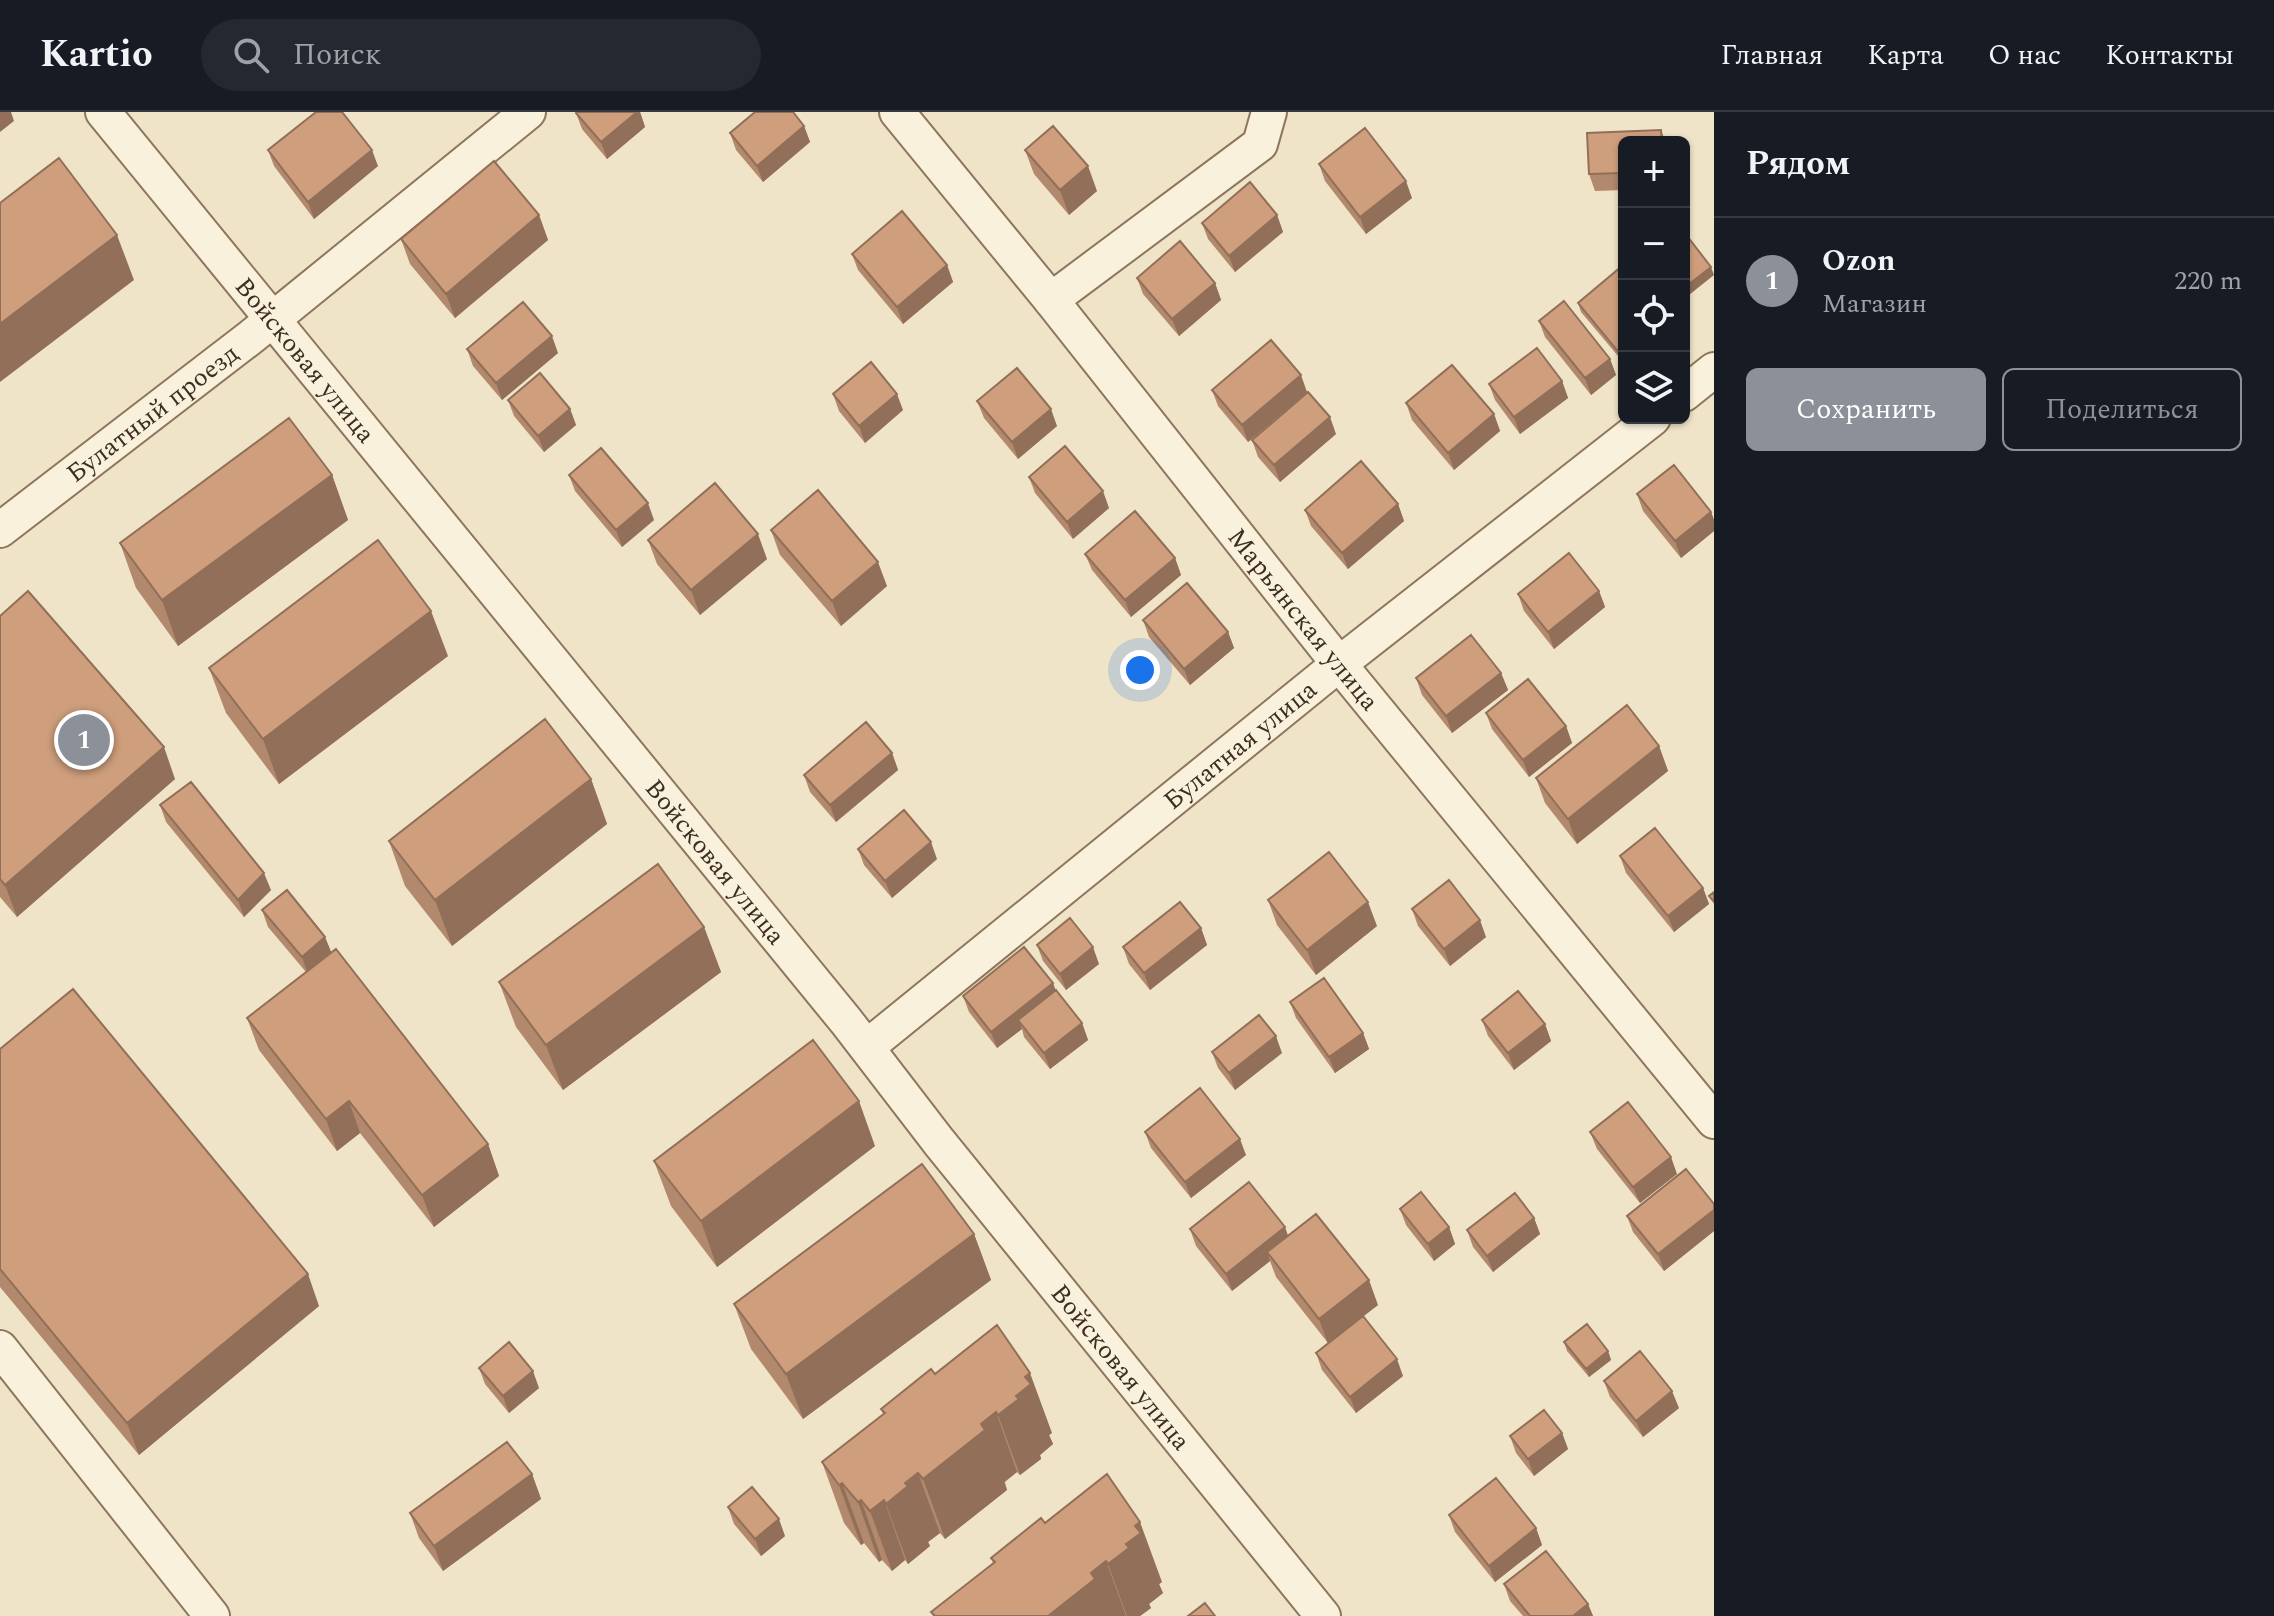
<!DOCTYPE html>
<html lang="ru">
<meta charset="utf-8">
<style>
:root{--surface:#171b24;--page:#242831;--text:#f1f3f6;--muted:#9ea1a6;--line:#363941;--accent:#8c9099}
body{margin:0;font-family:Spectral,serif;background:var(--page);color:var(--text)}
.controls{position:absolute;right:24px;top:24px;display:grid;overflow:hidden;border-radius:12px;box-shadow:0 2px 6px #0004}
.controls button{width:72px;height:72px;display:grid;place-items:center;padding:0;border:0;border-bottom:2px solid var(--line);background:var(--surface);color:var(--text);font:40px sans-serif}
.you{position:absolute;left:1140px;top:558px;width:28px;height:28px;margin:-20px;border:6px solid #fff;border-radius:50%;background:#1a73e8;box-shadow:0 0 0 12px #1a73e833}
.badge{display:grid;place-items:center;width:52px;height:52px;border-radius:50%;background:var(--accent);color:#fff;font-size:26px;font-weight:700}
.pin{position:absolute;translate:-50% -50%;border:4px solid #fff;box-shadow:0 2px 8px #0006}
.list{margin:0;padding:0;list-style:none}
h2{display:flex;justify-content:space-between;align-items:center;height:104px;margin:0;padding:0 32px;font-size:34px}
h2 small{font-size:26px;font-weight:400;color:var(--muted)}
.list li{display:grid;grid-template-columns:52px 1fr auto;gap:24px;align-items:center;box-sizing:border-box;height:128px;padding:0 32px;border-top:2px solid var(--line)}
.list b{display:block;font-size:30px;white-space:nowrap}
.list p{margin:0;font-size:26px;white-space:nowrap;color:var(--muted)}
.list em{font-size:26px;font-style:normal;color:var(--muted)}
.actions{display:flex;gap:16px;padding:24px 32px}
.actions a{flex:1;padding:18px 0;border:2px solid var(--accent);border-radius:12px;text-align:center;font-size:28px;color:var(--accent)}
.actions .main{background:var(--accent);color:#fff}
.icon{flex:none;width:44px;height:44px;fill:none;stroke:currentColor;stroke-width:2;stroke-linecap:round;stroke-linejoin:round}
.map{position:relative;flex:none;width:1714px;height:1504px;overflow:hidden}
header{display:flex;align-items:center;gap:48px;box-sizing:border-box;height:112px;padding:0 40px;background:var(--surface);border-bottom:2px solid var(--line)}
header strong{font-size:38px}
nav{display:flex;gap:44px;margin-inline-start:auto;font-size:28px}
.search{width:560px;height:72px;background:var(--page);display:flex;align-items:center;gap:20px;box-sizing:border-box;padding:0 28px;border-radius:44px;color:var(--muted);font-size:30px}
main{display:flex}
aside{flex:1;background:var(--surface)}
.map>svg:first-child{display:block}
.lines{fill:none;stroke-linecap:round;stroke-linejoin:round}
.minor-casing{stroke:#8d765c;stroke-width:38}
.minor{stroke:#faf1dc;stroke-width:34}
.wall{fill:#b2896c}
.shaded-wall{fill:#916f58}
.building{fill:#cf9f7d;stroke:#916f58;stroke-width:2}
.labels{text-anchor:middle;stroke-width:6;stroke-linejoin:round;paint-order:stroke}
.street-label{font-size:26px;fill:#3d2e20;stroke:#f7eed8}
</style>
<header>
<strong>Kartio</strong>
<div class="search"><svg class="icon" aria-label="search" viewBox="0 0 24 24"><circle cx="10" cy="10" r="6"/><path d="M15 15l6 6"/></svg>Поиск</div>
<nav><a>Главная</a><a>Карта</a><a>О нас</a><a>Контакты</a></nav>
</header>
<main>
<div class="map">
<svg width="1714" height="1504" viewBox="0 0 1714 1504">
<rect width="100%" height="100%" fill="#f0e4c8"/>
<g class="lines">
<defs>
<g id="minor">
<path id="s1" d="M103 0 846 909 939 1030 1323 1504"/>
<path id="s2" d="M897 0 1051 188 1339 552 1714 1009"/>
<path d="M1051 188 1260 32 1269 0"/>
<path d="M1684 282 1714 258"/>
<path id="s3" d="M0 418 251 225 528 0"/>
<path id="s4" d="M867 935 1339 552 1653 306"/>
<path d="M0 1236 212 1504"/>
</g>
</defs>
<use href="#minor" class="minor-casing"/>
<use href="#minor" class="minor"/>
</g>
<path class="wall" d="M577 0H640L645 15 607 47 582 17 576 1Z
M804 14 810 30 763 70 736 38 730 21Z
M1661 18 1666 30H1624V78L1595 79 1589 62 1587 21Z
M268 38 378 54 314 107 274 54Z
M1025 38 1097 79 1069 103 1034 62Z
M1319 52 1412 86 1366 122 1325 69Z
M539 103 548 128 455 206 410 152 401 127Z
M1277 103 1283 120 1235 160 1208 127 1202 111Z
M852 142 947 153 953 170 903 212 858 158Z
M1622 154 1623 250 1581 200 1578 191Z
M1137 166 1215 171 1221 188 1179 224 1143 182Z
M1539 209 1610 247 1616 263 1591 283 1545 225Z
M467 237 558 241 502 288 473 254Z
M1562 269 1568 286 1520 322 1495 288 1489 272Z
M1212 278 1307 280 1248 330 1218 294Z
M833 282 903 298 865 331 839 299Z
M508 288 570 297 576 313 544 340 514 304Z
M977 289 1057 314 1018 347 984 306Z
M1406 291 1494 302 1500 319 1454 358 1412 308Z
M1336 322 1280 370 1258 345 1252 328Z
M332 363 348 408 178 534 136 476 120 431Z
M569 363 654 408 622 435 575 379Z
M1029 365 1109 396 1073 427 1035 381Z
M1637 382 1711 400 1714 408V419L1681 446 1643 399Z
M1398 392 1404 409 1348 457 1311 414 1305 398Z
M771 418 887 474 841 514 780 443Z
M648 428 767 447 700 503 657 452Z
M1085 442 1175 446 1181 463 1131 505 1092 458Z
M1599 479 1605 495 1554 537 1524 499 1518 482Z
M0 504 175 667 17 805 0 785Z
M1143 508 1228 520 1234 536 1190 573 1149 525Z
M448 544 279 672 226 601 209 556Z
M1501 561 1508 578 1452 621 1422 583 1416 566Z
M1486 601 1566 614 1572 631 1529 665 1492 617Z
M1659 634 1668 659 1577 732 1545 691 1536 666Z
M892 641 898 658 836 710 810 680 804 663Z
M591 667 607 712 452 834 405 774 389 729Z
M160 693 271 778 244 805 166 710Z
M858 737 937 747 892 786 864 753Z
M1620 744 1703 776 1709 792 1674 820 1626 761Z
M1268 788 1377 814 1316 863 1277 813Z
M1412 797 1486 825 1450 854 1418 814Z
M262 798 325 825 331 841 488 1032 499 1064 434 1115 360 1021 337 1039 259 938 247 906 306 860 268 815Z
M704 815 721 860 563 978 516 915 499 870Z
M1201 816 1207 833 1150 878 1129 852 1123 835Z
M1037 833 1099 852 1066 878 1043 849Z
M1053 871 1055 879 1082 911 1088 928 1050 957 1024 925 1022 917 997 936 969 900 963 884Z
M1290 890 1363 921 1369 937 1335 961 1296 906Z
M1482 908 1545 912 1551 929 1514 958 1488 924Z
M0 937 319 1194 139 1343 0 1175Z
M1212 940 1282 941 1235 978 1218 956Z
M1145 1020 1246 1043 1191 1086 1151 1036Z
M1590 1020 1677 1062 1640 1091 1597 1037Z
M875 1034 717 1155 671 1094 654 1049Z
M1714 1092V1119L1664 1159 1633 1120 1627 1104Z
M1400 1097 1449 1115 1455 1132 1434 1149 1406 1113Z
M1534 1106 1540 1122 1493 1160 1473 1135 1467 1118Z
M1190 1117 1288 1124 1378 1193 1363 1204 1403 1264 1356 1301 1322 1258 1316 1241 1328 1231 1276 1165 1270 1149 1232 1179 1196 1134Z
M974 1122 991 1168 803 1307 751 1237 734 1192Z
M1564 1230 1608 1239 1611 1248 1589 1265 1567 1239Z
M479 1256 539 1276 509 1301 485 1272Z
M935 1262 1052 1321 1049 1323 1053 1332 1040 1343 1041 1347 1020 1363 1017 1360 1005 1370 1007 1378 945 1427 940 1421 928 1430 930 1434 908 1452 905 1448 892 1459 882 1448 879 1450 864 1431 861 1433 844 1411 822 1350 883 1302 881 1297Z
M1604 1269 1679 1296 1643 1325 1610 1285Z
M1562 1321 1568 1337 1534 1364 1516 1341 1510 1324Z
M532 1362 541 1387 443 1459 419 1426 410 1401Z
M728 1395 785 1424 761 1444 734 1412Z
M1449 1403 1536 1416 1542 1433 1495 1470 1455 1420Z
M1045 1411 1162 1470 1159 1472 1163 1481 1149 1492 1151 1496 1140 1504H933L931 1500 993 1451 991 1446Z
M1504 1472 1588 1492 1593 1504H1523L1510 1489Z"/>
<path class="shaded-wall" d="M0 0H11L14 9 0 20Z
M637 0H640L645 15 607 47 601 30Z
M804 14 810 30 763 70 757 54Z
M372 38 378 54 314 107 308 90Z
M1088 54 1097 79 1069 103 1060 78Z
M1406 69 1412 86 1366 122 1360 105Z
M539 103 548 128 455 206 446 182Z
M1277 103 1283 120 1235 160 1229 144Z
M117 123 134 168 0 270V212Z
M947 153 953 170 903 212 897 195Z
M1711 155 1714 163 1684 187V176Z
M1215 171 1221 188 1179 224 1172 207Z
M552 224 558 241 502 288 496 271Z
M1624 239V250H1623L1620 242Z
M1610 247 1616 263 1591 283 1585 266Z
M1301 263 1307 280 1248 330 1242 313Z
M1562 269 1568 286 1520 322 1514 305Z
M897 282 903 298 865 331 859 314Z
M570 297 576 313 544 340 538 324Z
M1051 297 1057 314 1018 347 1012 330Z
M1494 302 1500 319 1454 358 1448 341Z
M1330 305 1336 322 1280 370 1274 353Z
M332 363 348 408 178 534 162 488Z
M1103 379 1109 396 1073 427 1067 410Z
M648 391 654 408 622 435 616 418Z
M1398 392 1404 409 1348 457 1342 441Z
M1711 400 1714 408V419L1681 446 1675 429Z
M758 422 767 447 700 503 691 478Z
M1175 446 1181 463 1131 505 1125 488Z
M878 450 887 474 841 514 832 489Z
M1599 479 1605 495 1554 537 1548 520Z
M431 499 448 544 279 672 263 627Z
M1228 520 1234 536 1190 573 1184 557Z
M1501 561 1508 578 1452 621 1446 604Z
M1566 614 1572 631 1529 665 1523 648Z
M1659 634 1668 659 1577 732 1568 707Z
M164 635 175 667 17 805 5 773Z
M892 641 898 658 836 710 830 693Z
M591 667 607 712 452 834 435 788Z
M931 730 937 747 892 786 885 769Z
M264 761 271 778 244 805 238 788Z
M1703 776 1709 792 1674 820 1668 804Z
M1368 790 1377 814 1316 863 1307 838Z
M1480 808 1486 825 1450 854 1444 837Z
M704 815 721 860 563 978 546 933Z
M1201 816 1207 833 1150 878 1144 861Z
M325 825 332 842 308 862 302 845Z
M1093 835 1099 852 1066 878 1060 862Z
M1053 871 1059 887 1018 908 1022 917 997 936 991 920Z
M1082 911 1088 928 1050 957 1044 941Z
M1545 912 1551 929 1514 958 1508 941Z
M1363 921 1369 937 1335 961 1329 945Z
M1276 924 1282 941 1235 978 1229 961Z
M349 989 360 1021 337 1039 326 1007Z
M859 989 875 1034 717 1155 701 1109Z
M1240 1027 1246 1043 1191 1086 1185 1070Z
M488 1032 499 1064 434 1115 422 1083Z
M1671 1045 1677 1062 1640 1091 1633 1075Z
M1714 1098V1119L1664 1159 1658 1142Z
M1534 1106 1540 1122 1493 1160 1487 1144Z
M1285 1115 1291 1132 1267 1140 1270 1149 1232 1179 1226 1162Z
M1449 1115 1455 1132 1434 1149 1428 1132Z
M974 1122 991 1168 803 1307 786 1262Z
M308 1162 319 1194 139 1343 127 1311Z
M1369 1168 1378 1193 1328 1232 1319 1207Z
M1608 1239 1611 1248 1589 1265 1586 1257Z
M1397 1247 1403 1264 1356 1301 1350 1285Z
M533 1259 539 1276 509 1301 503 1284Z
M1030 1261 1052 1321 1049 1323 1053 1332 1040 1343 1041 1347 1020 1363 998 1303 1016 1284 1025 1265Z
M1672 1279 1679 1296 1643 1325 1636 1309Z
M996 1300 1017 1360 1004 1370 1007 1378 945 1427 923 1367 981 1312Z
M1562 1321 1568 1337 1534 1364 1528 1347Z
M918 1361 940 1421 928 1430 930 1434 908 1452 886 1392 905 1371Z
M532 1362 541 1387 443 1459 434 1434Z
M842 1371 864 1431 861 1433 839 1373Z
M861 1388 882 1448 879 1450 858 1390Z
M884 1388 905 1448 892 1459 870 1399Z
M779 1407 785 1424 761 1444 755 1427Z
M1140 1410 1162 1470 1159 1472 1163 1481 1149 1492 1151 1496 1140 1504H1127L1108 1452 1126 1432 1135 1414Z
M1536 1416 1542 1433 1495 1470 1489 1454Z
M1106 1449 1126 1504H1048L1091 1461Z
M1588 1492 1593 1504H1573Z"/>
<path class="building" d="M316 0H342L372 38 308 90 268 38Z
M577 0H637L601 30 576 1Z
M755 0H793L804 14 757 54 730 21Z
M1053 14 1088 54 1060 78 1025 38Z
M1365 16 1406 69 1360 105 1319 52Z
M1661 18 1662 30H1624V61L1589 62 1587 21Z
M59 46 117 123 0 212V91Z
M494 49 539 103 446 182 401 127Z
M1250 70 1277 103 1229 144 1202 111Z
M902 99 947 153 897 195 852 142Z
M1684 120 1711 155 1684 176Z
M1180 129 1215 171 1172 207 1137 166Z
M1622 154 1624 157V239L1620 242 1578 191Z
M1564 189 1610 247 1585 266 1539 209Z
M523 190 552 224 496 271 467 237Z
M1271 228 1301 263 1242 313 1212 278Z
M1537 236 1562 269 1514 305 1489 272Z
M871 250 897 282 859 314 833 282Z
M1452 253 1494 302 1448 341 1406 291Z
M1017 256 1051 297 1012 330 977 289Z
M540 261 570 297 538 324 508 288Z
M1308 280 1330 305 1274 353 1252 328Z
M289 306 332 363 162 488 120 431Z
M1065 334 1103 379 1067 410 1029 365Z
M601 336 648 391 616 418 569 363Z
M1361 349 1398 392 1342 441 1305 398Z
M1674 353 1711 400 1675 429 1637 382Z
M715 371 758 422 691 478 648 428Z
M818 378 878 450 832 489 771 418Z
M1135 399 1175 446 1125 488 1085 442Z
M378 428 431 499 263 627 209 556Z
M1569 441 1599 479 1548 520 1518 482Z
M1187 471 1228 520 1184 557 1143 508Z
M28 479 164 635 5 773 0 767V504Z
M1471 523 1501 561 1446 604 1416 566Z
M1528 567 1566 614 1523 648 1486 601Z
M1627 593 1659 634 1568 707 1536 666Z
M545 607 591 667 435 788 389 729Z
M866 610 892 641 830 693 804 663Z
M191 670 264 761 238 788 160 693Z
M904 698 931 730 885 769 858 737Z
M1655 716 1703 776 1668 804 1620 744Z
M1329 740 1368 790 1307 838 1268 788Z
M658 752 704 815 546 933 499 870Z
M1449 768 1480 808 1444 837 1412 797Z
M287 778 325 825 302 845 262 798Z
M1714 780V790L1709 784Z
M1180 790 1201 816 1144 861 1123 835Z
M1070 806 1093 835 1060 862 1037 833Z
M1024 835 1053 871 991 920 963 884Z
M336 837 488 1032 422 1083 349 989 326 1007 247 906Z
M1324 866 1363 921 1329 945 1290 890Z
M73 877 308 1162 127 1311 0 1157V937Z
M1056 878 1082 911 1044 941 1018 908Z
M1518 879 1545 912 1508 941 1482 908Z
M1259 903 1276 924 1229 961 1212 940Z
M813 928 859 989 701 1109 654 1049Z
M1200 976 1240 1027 1185 1070 1145 1020Z
M1628 990 1671 1045 1633 1075 1590 1020Z
M922 1052 974 1122 786 1262 734 1192Z
M1686 1057 1714 1092V1098L1658 1142 1627 1104Z
M1249 1070 1285 1115 1226 1162 1190 1117Z
M1421 1080 1449 1115 1428 1132 1400 1097Z
M1515 1081 1534 1106 1487 1144 1467 1118Z
M1316 1102 1369 1168 1319 1207 1267 1140Z
M1363 1204 1397 1247 1350 1285 1316 1241Z
M1587 1212 1608 1239 1586 1257 1564 1230Z
M997 1213 1030 1261 1025 1265 1031 1272 1016 1284 1019 1287 998 1303 996 1300 981 1312 985 1318 923 1367 918 1361 905 1371 908 1374 886 1392 884 1388 870 1399 861 1388 858 1390 842 1371 839 1373 822 1350 885 1301 881 1297 931 1257 935 1262Z
M509 1230 533 1259 503 1284 479 1256Z
M1640 1239 1672 1279 1636 1309 1604 1269Z
M1544 1298 1562 1321 1528 1347 1510 1324Z
M507 1330 532 1362 434 1434 410 1401Z
M1107 1362 1140 1410 1135 1414 1141 1421 1126 1432 1129 1436 1108 1452 1106 1449 1091 1461 1095 1467 1048 1504H935L931 1500 995 1450 991 1446 1041 1406 1045 1411Z
M1496 1366 1536 1416 1489 1454 1449 1403Z
M752 1375 779 1407 755 1427 728 1395Z
M1546 1439 1588 1492 1573 1504H1530L1504 1472Z
M1205 1491 1215 1504H1188Z"/>
<g class="labels">
<g class="street-label">
<text dy="9" stroke="none"><textPath href="#s1" startOffset="320">Войсковая улица</textPath></text>
<text dy="9" stroke="none"><textPath href="#s3" startOffset="192">Булатный проезд</textPath></text>
<text dy="9" stroke="none"><textPath href="#s2" startOffset="650">Марьянская улица</textPath></text>
<text dy="9" stroke="none"><textPath href="#s4" startOffset="480">Булатная улица</textPath></text>
<text dy="9" stroke="none"><textPath href="#s1" startOffset="968">Войсковая улица</textPath></text>
<text dy="9" stroke="none"><textPath href="#s1" startOffset="1616">Войсковая улица</textPath></text>
</g>
</g>
</svg>
<div class="controls">
<button>+</button>
<button>−</button>
<button><svg class="icon" aria-label="locate" viewBox="0 0 24 24"><circle cx="12" cy="12" r="6"/><path d="M12 2v4M12 18v4M2 12h4M18 12h4"/></svg></button>
<button><svg class="icon" aria-label="layers" viewBox="0 0 24 24"><path d="M12 4l9 5-9 5-9-5zM3 14l9 5 9-5"/></svg></button>
</div>
<div class="you"></div>
<div class="pin badge" style="left:84px;top:628px">1</div>
</div>
<aside>
<h2>Рядом<small></small></h2>
<ul class="list">
<li><span class="badge">1</span><div><b>Ozon</b><p>Магазин</p></div><em>220 m</em></li>
</ul>
<div class="actions"><a class="main">Сохранить</a><a>Поделиться</a></div>
</aside>
</main>
